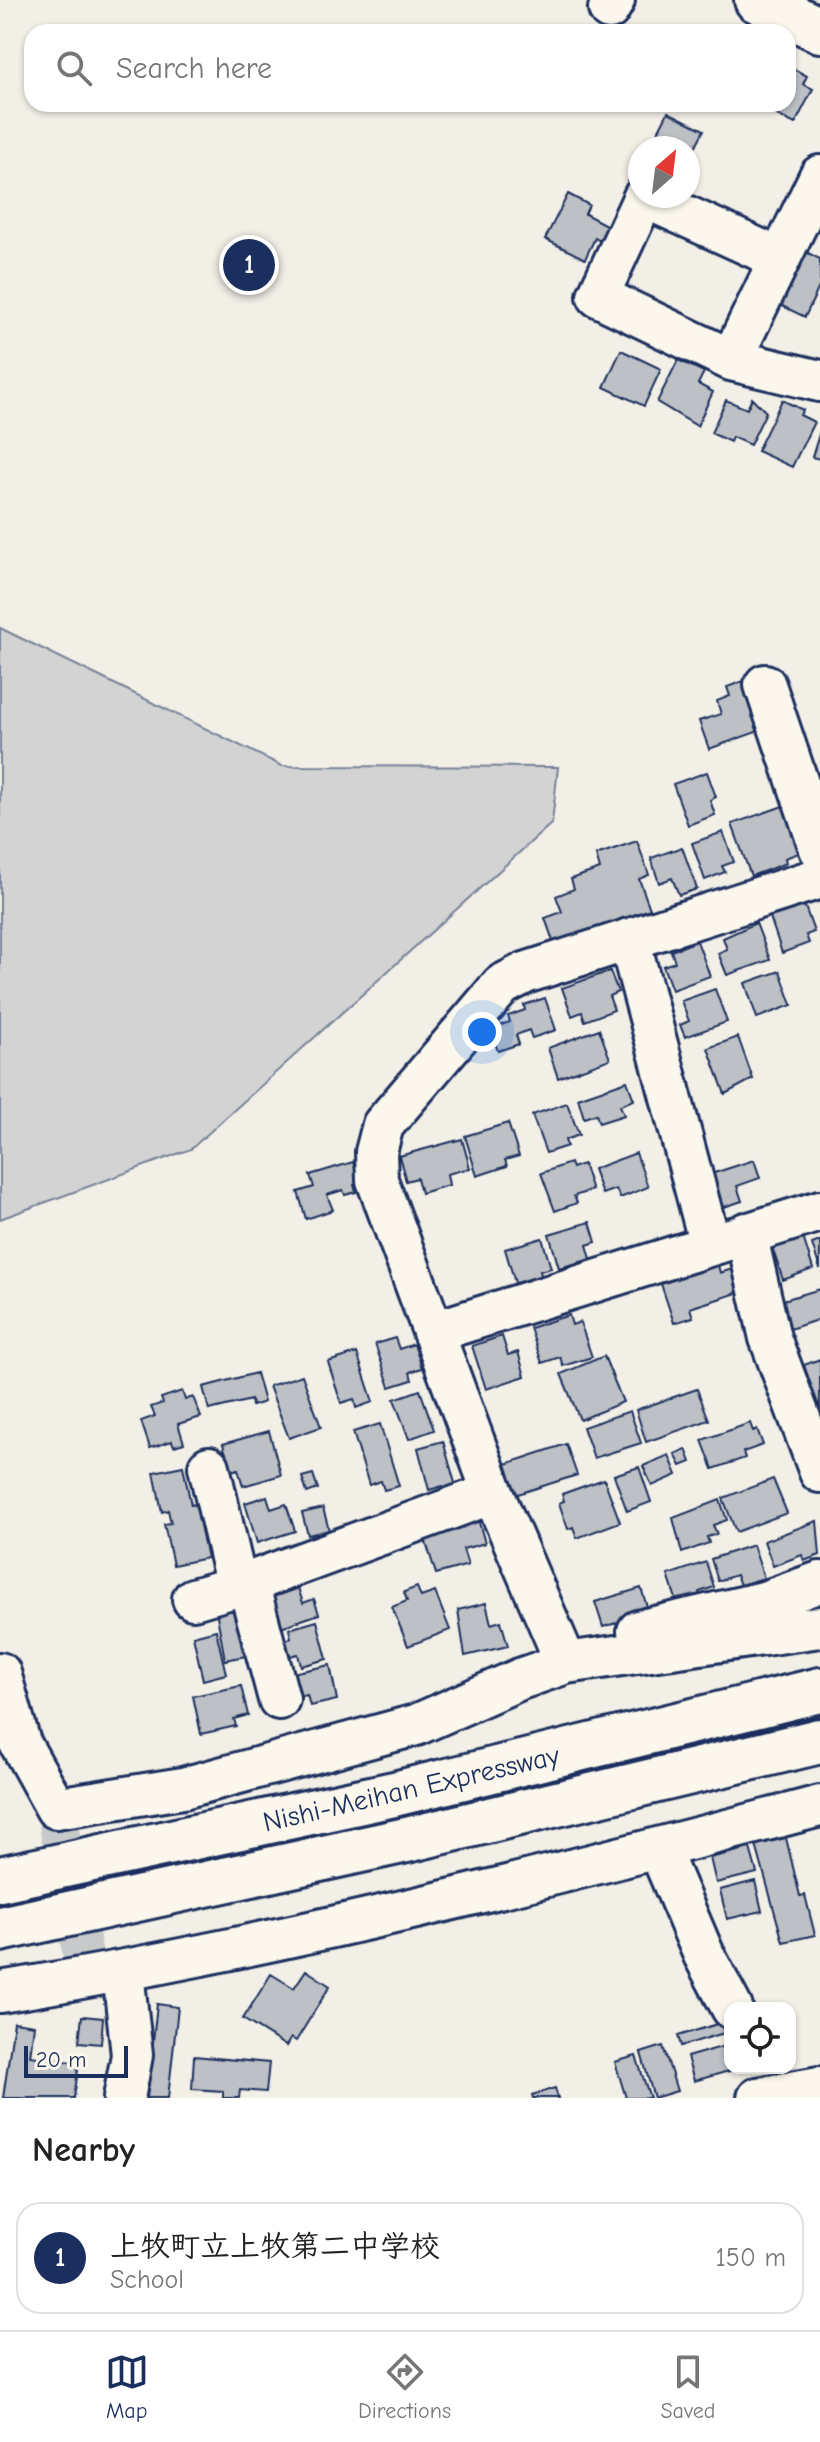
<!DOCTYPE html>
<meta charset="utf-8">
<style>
:root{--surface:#fff;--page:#f2f2f2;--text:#222;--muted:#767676;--line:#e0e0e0;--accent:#1b2f5e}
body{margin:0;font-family:"Comic Neue","Klee One",sans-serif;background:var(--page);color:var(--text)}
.controls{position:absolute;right:24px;bottom:24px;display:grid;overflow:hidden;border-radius:16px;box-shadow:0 2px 6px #0004}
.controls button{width:72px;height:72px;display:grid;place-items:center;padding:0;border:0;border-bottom:2px solid var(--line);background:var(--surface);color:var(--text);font:40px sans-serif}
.compass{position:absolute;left:628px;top:136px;width:72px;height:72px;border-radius:50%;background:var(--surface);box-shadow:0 2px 6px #0004;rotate:28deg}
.scale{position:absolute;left:24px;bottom:20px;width:104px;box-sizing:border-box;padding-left:8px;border:4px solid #1b2f5e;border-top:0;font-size:22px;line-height:28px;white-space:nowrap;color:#1b2f5e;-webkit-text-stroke:6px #fbf7ec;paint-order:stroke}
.you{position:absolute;left:482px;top:1032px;width:28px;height:28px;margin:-20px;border:6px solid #fff;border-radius:50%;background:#1a73e8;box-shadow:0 0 0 12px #1a73e833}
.badge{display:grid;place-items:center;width:52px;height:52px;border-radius:50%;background:var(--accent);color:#fff;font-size:26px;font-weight:700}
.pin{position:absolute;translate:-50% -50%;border:4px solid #fff;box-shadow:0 2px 8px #0006}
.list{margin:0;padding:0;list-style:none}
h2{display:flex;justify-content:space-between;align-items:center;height:104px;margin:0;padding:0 32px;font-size:34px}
h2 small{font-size:26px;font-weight:400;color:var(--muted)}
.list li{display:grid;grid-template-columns:52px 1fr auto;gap:24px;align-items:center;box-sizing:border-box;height:112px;margin:0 16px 16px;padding:0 16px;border:2px solid var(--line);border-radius:24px}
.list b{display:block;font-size:30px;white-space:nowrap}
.list p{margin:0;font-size:26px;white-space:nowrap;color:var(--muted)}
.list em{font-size:26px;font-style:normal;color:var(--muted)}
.icon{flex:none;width:44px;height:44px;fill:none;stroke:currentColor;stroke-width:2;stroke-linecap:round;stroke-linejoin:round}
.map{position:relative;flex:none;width:820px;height:2098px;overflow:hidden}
.search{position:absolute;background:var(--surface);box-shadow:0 2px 6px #0004;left:24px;right:24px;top:24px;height:88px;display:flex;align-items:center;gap:20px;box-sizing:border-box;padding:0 28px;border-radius:24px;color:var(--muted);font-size:30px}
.sheet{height:232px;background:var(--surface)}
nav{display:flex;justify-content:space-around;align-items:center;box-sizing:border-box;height:112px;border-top:2px solid var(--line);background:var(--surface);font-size:22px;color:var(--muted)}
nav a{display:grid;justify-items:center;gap:4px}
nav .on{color:var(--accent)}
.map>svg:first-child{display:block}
.green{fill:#d2d3d2;stroke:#768198;stroke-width:2}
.building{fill:#bdc0c4;stroke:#1b2f5e;stroke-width:2}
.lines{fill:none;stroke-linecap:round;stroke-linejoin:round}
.minor-tunnel{stroke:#c7c9cb;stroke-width:40;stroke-dasharray:40 20;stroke-linecap:butt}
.minor-casing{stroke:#1b2f5e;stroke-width:46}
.tertiary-casing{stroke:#1b2f5e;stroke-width:50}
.motorway-casing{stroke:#1b2f5e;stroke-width:50}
.minor{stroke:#fbf7ec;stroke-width:40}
.tertiary{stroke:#fbf7ec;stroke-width:44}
.motorway{stroke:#fbf7ec;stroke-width:44}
.labels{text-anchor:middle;stroke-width:8;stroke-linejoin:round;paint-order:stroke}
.street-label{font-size:28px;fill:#1b2f5e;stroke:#fbf7ec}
</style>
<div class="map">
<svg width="820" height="2098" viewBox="0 0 820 2098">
<rect width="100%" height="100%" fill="#f2efe6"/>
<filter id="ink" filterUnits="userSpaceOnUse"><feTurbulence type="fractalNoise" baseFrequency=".0125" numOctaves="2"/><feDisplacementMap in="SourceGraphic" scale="16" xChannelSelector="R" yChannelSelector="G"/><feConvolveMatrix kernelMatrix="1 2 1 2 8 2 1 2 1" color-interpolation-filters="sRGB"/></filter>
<g filter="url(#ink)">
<path class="green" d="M0 628 282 766 558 767 552 823 191 1149 0 1219Z"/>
<path class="building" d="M788 66 807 76 803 84 813 89 795 124 754 104H788Z
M668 112 704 130 688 161V148H650Z
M568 194 589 205 585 214 608 226 600 241 595 238 585 259 545 239Z
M806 252 820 259V285L805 317 780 305Z
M621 350 661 369 644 406 604 387Z
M678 360 704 372 698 384 713 392 697 426 657 402Z
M752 398 766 412 750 445 732 437 730 442 711 433 726 400 747 409Z
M782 400 803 410 800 415 814 422 792 467 757 451Z
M820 431V459L812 457Z
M744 681 762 730 709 749 699 721 721 714 717 701 730 696 727 687Z
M707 772 716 797 710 800 715 815 688 825 673 784Z
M783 806 799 853 785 858 786 863 751 876 732 824Z
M723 832 734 862 722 866 725 872 705 880 692 843Z
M637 841 649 875 639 879 650 909 554 944 545 918 562 912 556 896 574 889 571 879 600 869 596 855Z
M682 847 697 889 679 895 672 878 659 883 651 858Z
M803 901 814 932 806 935 809 943 782 953 770 917Z
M756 923 770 960 727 975 718 953 727 949 723 938Z
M697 941 710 976 672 990 663 966 675 962 671 951Z
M610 971 618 992 609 996 614 1010 585 1021 582 1012 572 1016 562 988Z
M780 971 792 1005 757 1018 745 983Z
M715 989 727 1022 685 1037 680 1025 689 1021 681 1001Z
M545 998 556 1030 532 1038 529 1030 516 1035 519 1044 498 1051 490 1029 510 1022 508 1016 525 1010 524 1005Z
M599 1029 610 1059 558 1078 548 1048Z
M738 1037 753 1079 725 1094 708 1048Z
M627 1081 634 1100 620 1105 624 1115 599 1123 596 1114 584 1118 578 1098Z
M567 1103 579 1135 565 1140 567 1146 546 1153 532 1115Z
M508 1123 519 1156 505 1160 507 1166 477 1176 465 1136Z
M462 1139 470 1168 447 1174 449 1185 421 1193 417 1178 406 1181 399 1156Z
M636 1153 648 1187 620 1198 616 1189 602 1194 593 1169Z
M754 1160 760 1178 737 1186 742 1201 715 1210 705 1176Z
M353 1162 360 1183 354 1185 356 1192 345 1195 343 1190 327 1195 333 1210 306 1219 298 1192 314 1187 310 1175Z
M570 1163 572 1168 583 1164 592 1190 574 1196 577 1203 555 1211 541 1173Z
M590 1222 596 1242 587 1245 591 1259 559 1268 549 1234Z
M803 1237 813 1269 783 1280 772 1247Z
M542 1238 551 1268 540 1271 542 1278 516 1286 505 1249Z
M820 1241V1269L812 1244Z
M718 1265 720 1273 732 1269 740 1292 690 1308 693 1317 674 1323 661 1284Z
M820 1289V1319L790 1329 780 1301Z
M569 1315 572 1325 580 1322 592 1357 563 1366 560 1357 542 1363 530 1328Z
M502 1336 508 1355 518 1352 525 1376 486 1389 472 1346Z
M395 1338 399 1349 414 1344 422 1368 410 1372 412 1380 390 1387 375 1344Z
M357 1353 373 1402 356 1408 354 1399 341 1403 328 1362Z
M604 1356 623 1402 580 1420 561 1374Z
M820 1359V1410H819L804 1365Z
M256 1373 264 1402 252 1406 251 1400 209 1410 203 1387Z
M302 1375 321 1427 289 1438 269 1386Z
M697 1389 709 1420 646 1442 636 1410Z
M420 1390 434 1430 409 1439 394 1399Z
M182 1391 185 1400 193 1397 201 1417 178 1424 184 1443 174 1446 172 1441 150 1448 141 1421 155 1416 151 1407 163 1403 161 1398Z
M630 1411 641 1443 594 1458 583 1427Z
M750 1423 753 1431 757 1429 763 1445 743 1452 745 1458 713 1469 702 1440Z
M380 1424 399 1486 384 1490 381 1481 369 1485 353 1432Z
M269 1431 281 1475 243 1486 238 1469 231 1471 223 1444Z
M443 1441 457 1490 445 1494 443 1486 429 1490 418 1448Z
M566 1444 577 1475 515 1495 506 1464Z
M686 1449 691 1462 681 1466 675 1454Z
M669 1455 677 1475 652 1486 643 1466Z
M183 1466 191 1505 196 1504 207 1558 173 1565 164 1524 171 1523 168 1510 162 1512 154 1472Z
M639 1467 651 1502 627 1511 614 1475Z
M313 1474 318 1489 307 1493 302 1477Z
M604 1479 620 1522 577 1538 573 1527 568 1529 559 1503 564 1501 562 1494Z
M773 1479 787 1513 736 1532 723 1498Z
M267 1496 271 1509 286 1504 295 1531 257 1543 245 1503Z
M720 1500 727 1520 713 1525 717 1534 707 1537 709 1543 682 1553 673 1518Z
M323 1508 329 1530 308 1535 302 1513Z
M478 1519 485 1543 463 1549 468 1565 436 1574 424 1536Z
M817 1521 820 1555 804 1561 802 1555 773 1566 764 1541Z
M753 1545 764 1578 740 1585 736 1575 718 1581 711 1559Z
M706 1562 714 1587 699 1592 703 1603 680 1611 668 1575Z
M417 1587 421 1597 435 1592 450 1630 408 1646 392 1607 407 1601 404 1592Z
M298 1588 303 1603 314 1599 319 1614 275 1629 266 1599Z
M641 1588 649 1613 603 1627 595 1602Z
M486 1603 491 1624 501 1621 508 1646 465 1656 458 1610Z
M237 1607 246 1656 225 1660 216 1610Z
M317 1621 327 1659 301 1666 298 1654 282 1658 277 1641 291 1638 289 1629Z
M216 1630 226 1674 203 1680 193 1636Z
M330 1665 337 1700 310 1706 307 1695 297 1697 292 1673Z
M241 1686 248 1715 234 1719 236 1726 201 1734 193 1696Z
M786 1838 800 1896 805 1895 815 1935 783 1942 756 1845Z
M750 1848 757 1873 716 1883 710 1858Z
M755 1881 762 1911 727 1919 720 1890Z
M306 1970 330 1986 296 2041 291 2038 286 2046 243 2019 271 1974 294 1988Z
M157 2004 178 2007 168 2098H147Z
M82 2016 103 2018 101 2044 79 2042Z
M14 2022 34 2025 30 2056 79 2063 74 2098H3Z
M721 2023 724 2033 681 2046 678 2036Z
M728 2045 730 2068 736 2069 694 2081 687 2057Z
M663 2046 677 2091 654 2098 641 2053Z
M194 2056 269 2063 266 2092 240 2090 239 2098H223V2091L192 2089Z
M636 2056 650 2098H626L615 2062Z
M555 2088 558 2098H533L532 2095Z"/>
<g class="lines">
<path class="minor-tunnel" d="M56 1808 87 1978"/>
<defs>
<path id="minor" d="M609 9 614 0
M778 258 644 197 598 296 731 360 820 381
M731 360 820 176
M765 685 820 849
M629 939 710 1244
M746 1233 770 1338 820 1472
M433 1332 820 1211
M209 1467 237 1587
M248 1583 279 1699
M193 1599 248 1583 493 1493
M638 1631 764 1602 820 1582
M566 1663 493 1493 377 1180 376 1152 383 1125 502 985 525 973 820 878
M0 1673 20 1743 56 1808 183 1788 416 1725 520 1679 566 1663 820 1627
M659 1849 704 1955 732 2008
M123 1972 132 2055 124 2098
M0 1992C277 1947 549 1877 820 1806
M758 2098 820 2087"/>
<path id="tertiary" d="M757 0 820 30"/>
<path id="motorway" d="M0 1879 394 1794 820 1690
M0 1929 411 1839 820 1741"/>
</defs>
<use href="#minor" class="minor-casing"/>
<use href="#tertiary" class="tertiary-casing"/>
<use href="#motorway" class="motorway-casing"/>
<use href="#minor" class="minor"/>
<use href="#tertiary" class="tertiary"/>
<use href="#motorway" class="motorway"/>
</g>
</g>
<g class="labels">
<g class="street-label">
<text transform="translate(411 1788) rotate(-13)" y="10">Nishi-Meihan Expressway</text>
</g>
</g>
</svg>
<div class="controls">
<button><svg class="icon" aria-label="locate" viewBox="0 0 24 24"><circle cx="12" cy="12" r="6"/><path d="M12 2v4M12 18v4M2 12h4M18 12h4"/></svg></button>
</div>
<svg class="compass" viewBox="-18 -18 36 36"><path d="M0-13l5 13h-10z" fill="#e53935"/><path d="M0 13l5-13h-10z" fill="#767676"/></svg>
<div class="scale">20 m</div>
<div class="you"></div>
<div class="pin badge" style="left:249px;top:265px">1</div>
<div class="search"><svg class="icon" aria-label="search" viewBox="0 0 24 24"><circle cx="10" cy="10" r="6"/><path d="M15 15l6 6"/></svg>Search here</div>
</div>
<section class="sheet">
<h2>Nearby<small></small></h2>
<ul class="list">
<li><span class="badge">1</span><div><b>上牧町立上牧第二中学校</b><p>School</p></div><em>150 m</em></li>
</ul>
</section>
<nav>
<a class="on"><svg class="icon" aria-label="map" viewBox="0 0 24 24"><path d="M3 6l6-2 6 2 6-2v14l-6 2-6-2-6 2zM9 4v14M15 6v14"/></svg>Map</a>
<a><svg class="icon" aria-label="directions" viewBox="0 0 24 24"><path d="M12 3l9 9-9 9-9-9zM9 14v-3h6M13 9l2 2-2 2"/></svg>Directions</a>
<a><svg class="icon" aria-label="saved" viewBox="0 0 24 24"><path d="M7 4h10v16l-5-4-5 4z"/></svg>Saved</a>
</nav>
